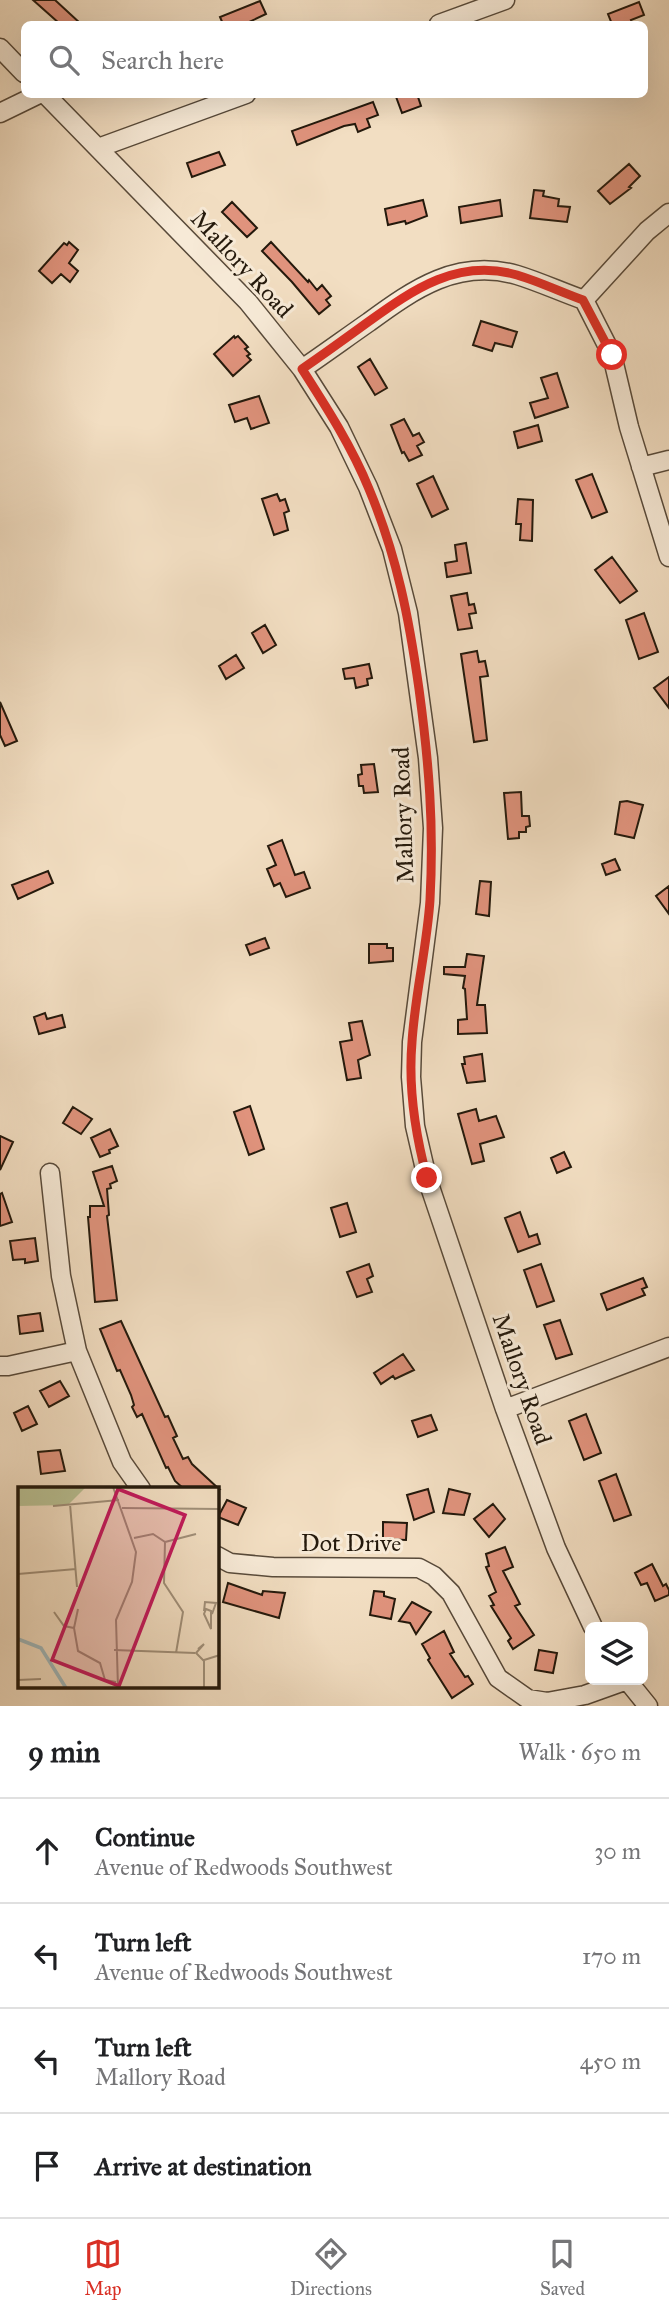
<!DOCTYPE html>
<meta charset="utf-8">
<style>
:root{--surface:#fff;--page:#f2f2f2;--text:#202124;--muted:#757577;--line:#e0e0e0;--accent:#d93025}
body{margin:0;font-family:"IM FELL Great Primer",serif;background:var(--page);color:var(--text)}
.controls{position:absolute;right:21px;bottom:21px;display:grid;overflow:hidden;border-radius:10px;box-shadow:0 7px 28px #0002}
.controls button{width:63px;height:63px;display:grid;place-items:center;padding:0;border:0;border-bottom:2px solid var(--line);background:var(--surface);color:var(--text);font:35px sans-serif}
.stop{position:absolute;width:21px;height:21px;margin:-16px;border:5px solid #d93025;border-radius:50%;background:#fff}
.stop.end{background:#d93025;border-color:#fff;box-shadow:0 2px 7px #0008}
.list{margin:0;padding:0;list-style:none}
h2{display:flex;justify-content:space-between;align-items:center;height:91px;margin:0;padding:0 28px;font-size:30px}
h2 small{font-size:23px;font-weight:400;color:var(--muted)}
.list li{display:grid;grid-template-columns:46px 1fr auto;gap:21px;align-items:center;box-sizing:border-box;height:105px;padding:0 28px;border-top:2px solid var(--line)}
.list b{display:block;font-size:26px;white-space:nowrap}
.list p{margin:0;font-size:23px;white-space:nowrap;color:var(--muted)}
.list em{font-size:23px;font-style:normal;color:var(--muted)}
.icon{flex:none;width:38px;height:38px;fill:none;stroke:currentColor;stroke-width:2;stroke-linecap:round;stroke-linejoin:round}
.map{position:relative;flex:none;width:669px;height:1706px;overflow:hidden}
.search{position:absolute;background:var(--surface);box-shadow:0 7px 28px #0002;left:21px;right:21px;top:21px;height:77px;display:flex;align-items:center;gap:18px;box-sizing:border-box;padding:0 24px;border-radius:10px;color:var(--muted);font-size:26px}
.sheet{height:511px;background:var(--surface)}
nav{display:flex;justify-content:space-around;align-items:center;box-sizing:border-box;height:98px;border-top:2px solid var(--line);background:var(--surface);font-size:19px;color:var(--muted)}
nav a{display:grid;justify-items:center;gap:4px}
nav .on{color:var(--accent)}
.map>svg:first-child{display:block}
.building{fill:#e0937d;stroke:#24190c;stroke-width:2}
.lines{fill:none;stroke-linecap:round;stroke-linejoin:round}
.minor-casing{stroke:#584a3a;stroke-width:21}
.minor{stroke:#f7ead7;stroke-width:18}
.route{stroke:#d93025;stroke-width:9}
.labels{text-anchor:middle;stroke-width:6;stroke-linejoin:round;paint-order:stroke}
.street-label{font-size:24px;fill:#24190c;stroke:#f7ead7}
.inset-river{fill:none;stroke:#a0b9bd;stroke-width:3.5}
.inset-road{fill:none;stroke:#a08f79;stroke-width:2}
.view{fill:#c2185b;fill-opacity:0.15;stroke:#c2185b;stroke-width:3.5}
.inset-edge{fill:none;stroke:#24190c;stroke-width:3.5}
</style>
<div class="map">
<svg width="669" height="1706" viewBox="0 0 669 1706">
<rect width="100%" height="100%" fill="#f2dec2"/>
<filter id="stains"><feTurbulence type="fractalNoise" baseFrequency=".00286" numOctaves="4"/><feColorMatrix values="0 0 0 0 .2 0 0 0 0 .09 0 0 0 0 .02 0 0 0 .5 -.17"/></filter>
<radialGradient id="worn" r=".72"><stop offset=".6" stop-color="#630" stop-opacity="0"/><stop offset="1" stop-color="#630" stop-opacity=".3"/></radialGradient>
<path class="building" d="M33 0H55L81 24H60Z
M260 1 266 14 245 24H223L220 17Z
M639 2 644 15 631 20 633 24H612L608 14Z
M395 94H417L421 106 402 113Z
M373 102 378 115 367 119 370 127 358 132 355 124 344 126 297 145 292 131Z
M219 152 225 165 192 177 187 163Z
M629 164 640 176 629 187 631 188 610 204 598 191Z
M534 190 544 191 543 196 559 199 558 206 570 207 567 222 530 218Z
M423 200 427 216 406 224 405 221 388 225 385 209Z
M500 200 502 216 461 223 459 207Z
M232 202 257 228 247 237 222 212Z
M69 242 78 250 69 263 78 271 70 282 61 274 52 283 39 271 64 243 67 245Z
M271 242 308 282 309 280 317 290 322 285 331 296 326 300 330 305 319 314 292 282 262 251Z
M481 321 517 332 512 347 495 343 492 351 473 345Z
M234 336 235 338 238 336 248 347 245 349 250 354 247 356 251 360 233 376 214 354Z
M370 359 387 388 375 395 358 367Z
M557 373 568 407 535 418 530 403 548 398 541 378Z
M259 396 269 423 251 429 247 418 235 422 229 405Z
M404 419 413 436 419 433 424 442 417 446 422 455 409 461 404 452 402 453 391 425Z
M538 425 542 441 518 448 514 432Z
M592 474 607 512 592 518 576 480Z
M433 476 448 509 432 517 417 484Z
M277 494 280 501 285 499 289 511 284 513 288 530 274 535 262 499Z
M518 499 533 500 532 541 520 540 521 524H516Z
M466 543 471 573 447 577 445 563 457 561 455 545Z
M612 557 637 591 620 603 595 570Z
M467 593 469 605 474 604 476 613 469 614 472 628 458 630 451 596Z
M644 613 658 652 639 659 626 620Z
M265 625 276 645 263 653 252 633Z
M477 651 479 662 485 661 488 676 480 677 487 740 474 742 461 654Z
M236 655 244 668 226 679 219 666Z
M369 664 372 678 367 679 368 685 356 688 354 678 345 679 343 669Z
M669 677V708L654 688Z
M0 702 17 741 5 746 0 735Z
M374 764 378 792 364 793 363 786H359L358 775 362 774 361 765Z
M521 792 522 816H529L530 826 526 827V832H519V838L508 839 504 793Z
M627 801 643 805 634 838 615 834 620 802Z
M282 840 295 875 304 872 310 888 286 897 280 883 274 886 267 869 276 865 268 846Z
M615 859 620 870 606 875 602 864Z
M48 871 53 883 18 899 12 885Z
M480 881 491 882 489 916 476 914Z
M669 886V914L656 896Z
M265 938 269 948 250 955 246 945Z
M369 944H387V948H393V961L369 963Z
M467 954 484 956 477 1005H485L487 1033 458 1034V1020L467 1019 465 989 463 988 465 976 444 974V967H465Z
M45 1013 47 1019 62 1015 65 1027 39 1034 34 1017Z
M362 1021 370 1055 358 1060 361 1078 347 1080 340 1042 352 1040 349 1023Z
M482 1054 485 1081 467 1083 462 1064H465L464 1057Z
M250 1106 264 1149 249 1155 234 1112Z
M73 1107 92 1119 81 1134 63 1123Z
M476 1109 479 1121 496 1116 504 1137 480 1144 484 1161 472 1164 458 1114Z
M110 1129 118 1146 109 1150 110 1153 100 1157 91 1138Z
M0 1136 13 1142 0 1170Z
M564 1152 571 1167 557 1173 551 1158Z
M112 1166 117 1181 110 1184 111 1188 107 1189 109 1215 107 1216 117 1300 95 1302 88 1217H90V1206H104L93 1172Z
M2 1193 12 1222 0 1226V1194Z
M347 1203 356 1232 340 1237 331 1208Z
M520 1212 529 1237 537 1234 540 1244 518 1252 505 1218Z
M35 1238 38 1261 25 1263V1259L13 1260 10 1241Z
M369 1264 373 1276 367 1279 372 1292 357 1297 347 1272Z
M541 1264 554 1301 537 1307 524 1270Z
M643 1278 647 1287 642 1289 645 1295 607 1310 601 1294Z
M40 1313 43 1331 20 1334 18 1316Z
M560 1320 572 1354 556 1359 544 1325Z
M121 1321 165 1417 168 1416 177 1436 173 1438 183 1459 188 1457 192 1464 219 1489H184L175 1481 168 1467 166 1468 142 1414 137 1417 132 1407 134 1405 131 1395 120 1370 117 1371 100 1329Z
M403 1354 414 1370 395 1379 393 1376 381 1384 374 1373Z
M60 1381 69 1396 49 1407 40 1391Z
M28 1406 37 1424 22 1431 14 1413Z
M586 1414 601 1453 584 1460 569 1421Z
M431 1415 437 1430 418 1437 412 1421Z
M60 1450 65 1471 41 1474 38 1452Z
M616 1474 631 1515 614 1521 599 1481Z
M428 1489 434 1512 414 1520 407 1495Z
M449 1489 470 1494 464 1515 443 1513Z
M227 1500 246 1508 238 1525 218 1517Z
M493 1504 505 1519 489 1537 474 1519Z
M383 1522 407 1523 406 1540 383 1539Z
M505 1547 513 1567 503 1571 520 1604 515 1606 534 1635 513 1649 508 1641 511 1638 491 1606 494 1605 489 1596 496 1592 486 1567 489 1566 486 1554Z
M652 1564 663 1586 666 1584 669 1590V1595L655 1601 647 1583 641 1585 635 1573Z
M228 1583 262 1595 263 1591 285 1593 279 1618 223 1602Z
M374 1591 384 1592V1596L395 1599 391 1619 370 1615Z
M412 1602 431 1612 416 1634 410 1623 399 1621Z
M444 1631 454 1652 450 1654 465 1677 468 1676 473 1684 452 1698 428 1660 430 1658 422 1644Z
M539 1650 557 1653 553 1673 535 1670Z"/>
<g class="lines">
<defs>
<path id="minor" d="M439 24 505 0
M0 48 24 73
M45 94 248 302 302 369 339 427 368 487 392 549 408 613 428 758 433 828 430 903 412 1042 411 1077 415 1126 427 1178 505 1409 556 1548 593 1627
M0 113 39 94
M98 148 246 94
M584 300 647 231 669 213
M302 369C324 354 346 338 369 322 414 289 458 258 517 275 540 282 561 292 584 300L612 355 629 427 669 557
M641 467 669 460
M50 1173 61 1276 77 1351 122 1462 141 1489
M0 1366H8L77 1351
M505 1409 669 1347
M217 1556 230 1563 273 1567 419 1568 434 1576 451 1593 498 1678 528 1699 547 1702 585 1695 627 1680
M627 1680 648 1706"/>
</defs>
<use href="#minor" class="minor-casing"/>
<use href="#minor" class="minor"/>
</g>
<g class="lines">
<path class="route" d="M427 1178C415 1133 408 1088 412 1042 415 994 427 947 430 900 434 825 429 763 419 689 409 618 397 556 369 489 352 447 327 408 302 369 324 354 346 338 368 322 414 289 458 258 517 275 540 282 561 292 583 300L612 355"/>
</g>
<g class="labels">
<g class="street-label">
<text transform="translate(242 264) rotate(47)" y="8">Mallory Road</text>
<text transform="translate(403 815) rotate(-92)" y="8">Mallory Road</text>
<text transform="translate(522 1379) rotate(71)" y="8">Mallory Road</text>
<text x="351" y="1551">Dot Drive</text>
</g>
</g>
<g transform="translate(18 1487)">
<rect width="201" height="201" fill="#f2dec2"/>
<path d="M0 0H68L50 18 0 19Z" fill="#b9c194"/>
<path class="inset-river" d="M0 152 23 161 48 201"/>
<path class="inset-road" d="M95 0 118 65 114 95 98 133 100 201M52 17 59 100M35 19 101 13M104 21 202 22M116 51 135 47 147 55 146 96 165 125 158 166M147 55 178 47M0 87 58 82M60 122 56 141 60 164 82 176 87 193 98 195M188 122 193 124V142L186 127ZM186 124 187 115 198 116 194 127M36 125 46 139 56 141M180 162 186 157 178 166 186 174M96 163 177 166M0 193 23 192M186 201V173L202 168"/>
<path class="view" d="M100 2 167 28 101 199 34 173Z"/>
<rect width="201" height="201" class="inset-edge"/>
</g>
<rect width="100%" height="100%" filter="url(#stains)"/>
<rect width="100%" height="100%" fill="url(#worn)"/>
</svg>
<div class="controls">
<button><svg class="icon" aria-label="layers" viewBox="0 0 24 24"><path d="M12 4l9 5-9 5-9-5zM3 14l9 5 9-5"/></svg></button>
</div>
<div class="stop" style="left:612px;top:355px"></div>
<div class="stop end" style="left:427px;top:1178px"></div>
<div class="search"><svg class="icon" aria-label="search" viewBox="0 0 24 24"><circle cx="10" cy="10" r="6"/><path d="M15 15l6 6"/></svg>Search here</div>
</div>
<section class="sheet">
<h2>9 min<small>Walk · 650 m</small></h2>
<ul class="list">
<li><svg class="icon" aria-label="ahead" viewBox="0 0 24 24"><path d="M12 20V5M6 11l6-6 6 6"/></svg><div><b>Continue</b><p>Avenue of Redwoods Southwest</p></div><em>30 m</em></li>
<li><svg class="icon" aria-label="left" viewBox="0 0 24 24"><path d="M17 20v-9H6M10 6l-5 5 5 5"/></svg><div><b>Turn left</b><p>Avenue of Redwoods Southwest</p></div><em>170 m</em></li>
<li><svg class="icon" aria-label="left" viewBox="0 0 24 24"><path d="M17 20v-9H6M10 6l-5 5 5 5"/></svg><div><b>Turn left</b><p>Mallory Road</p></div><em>450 m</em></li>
<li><svg class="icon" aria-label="arrive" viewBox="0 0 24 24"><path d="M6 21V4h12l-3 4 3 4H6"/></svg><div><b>Arrive at destination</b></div></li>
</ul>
</section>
<nav>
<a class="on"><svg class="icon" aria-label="map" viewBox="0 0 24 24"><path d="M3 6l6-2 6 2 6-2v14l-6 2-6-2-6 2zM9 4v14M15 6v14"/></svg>Map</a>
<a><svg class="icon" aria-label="directions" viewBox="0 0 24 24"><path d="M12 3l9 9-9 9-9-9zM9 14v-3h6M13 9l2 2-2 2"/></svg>Directions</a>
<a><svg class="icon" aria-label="saved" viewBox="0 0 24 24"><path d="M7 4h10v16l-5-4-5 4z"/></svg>Saved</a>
</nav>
